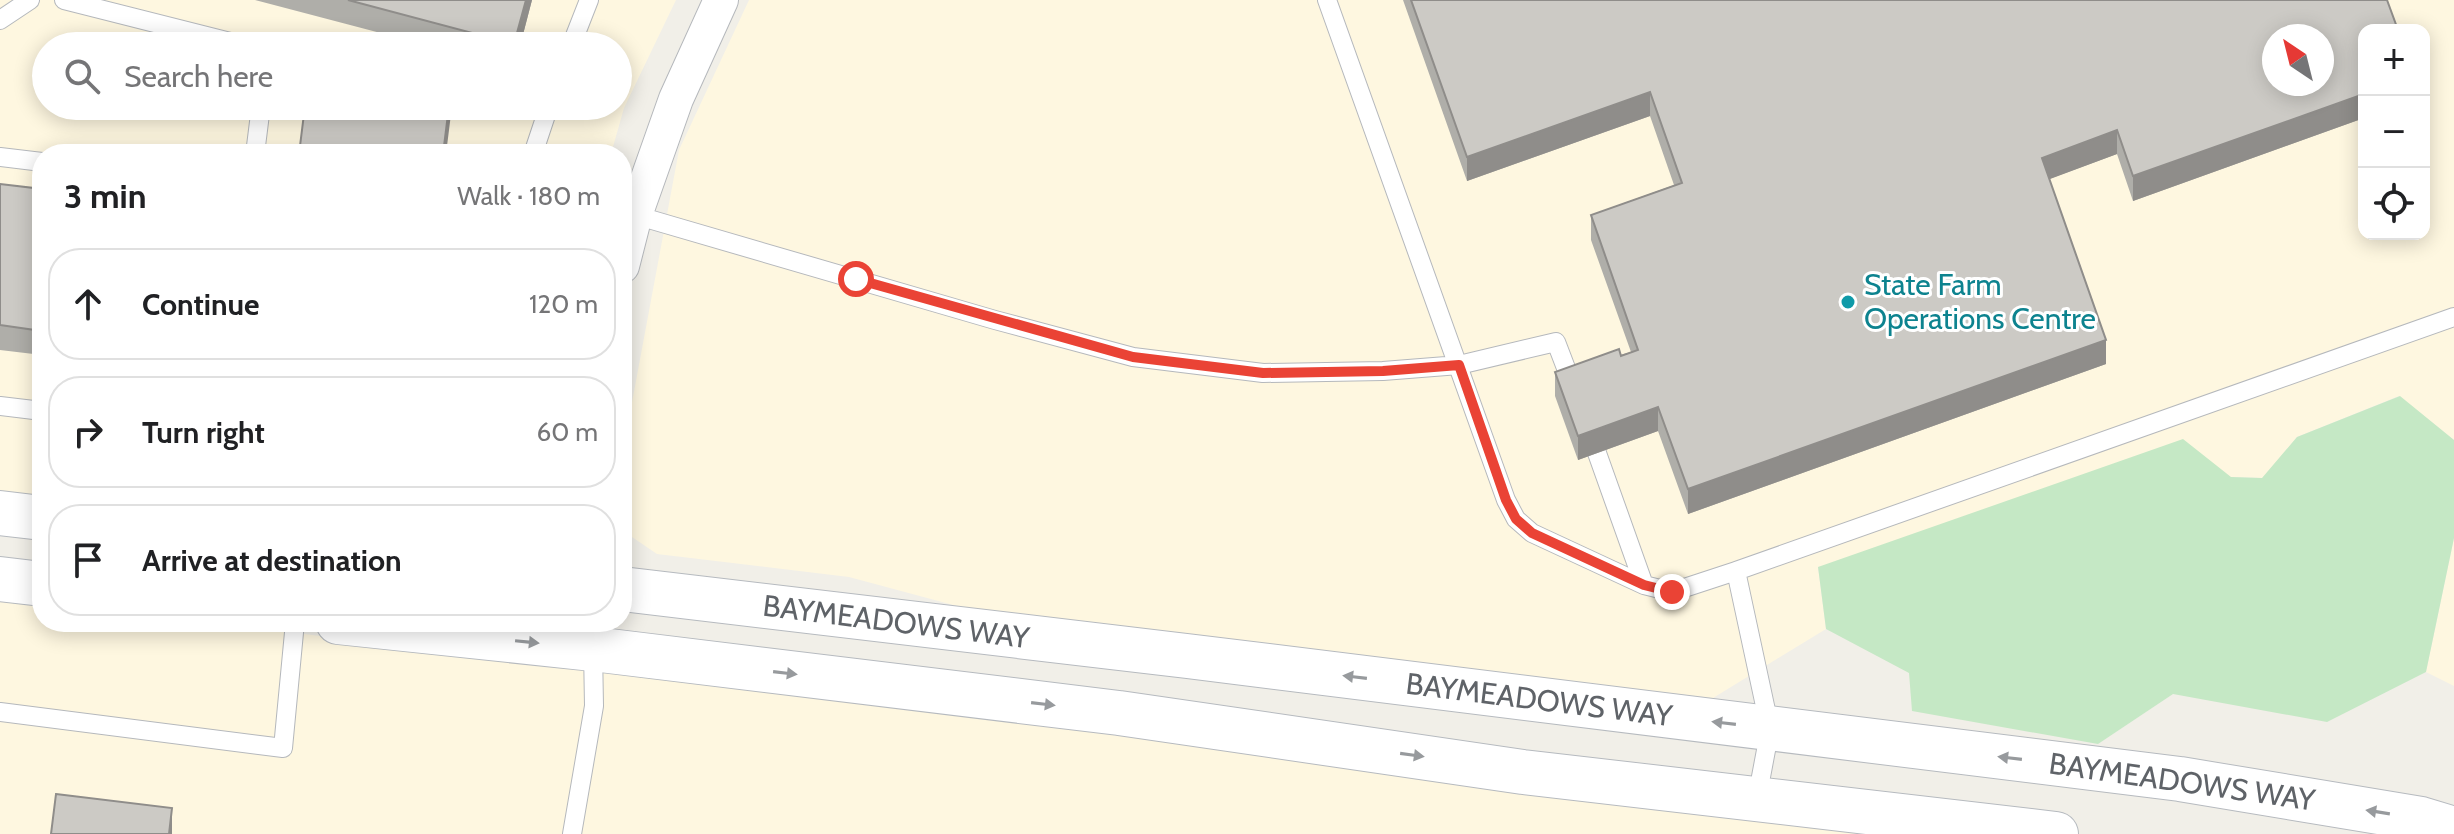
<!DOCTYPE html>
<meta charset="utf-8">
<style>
:root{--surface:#fff;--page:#f6f6f6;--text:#202124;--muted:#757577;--line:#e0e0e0}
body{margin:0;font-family:Cabin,sans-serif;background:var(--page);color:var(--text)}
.controls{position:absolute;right:24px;top:24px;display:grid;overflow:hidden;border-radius:16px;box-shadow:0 4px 20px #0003}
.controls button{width:72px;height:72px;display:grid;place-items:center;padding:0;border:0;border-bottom:2px solid var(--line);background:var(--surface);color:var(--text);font:40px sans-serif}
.compass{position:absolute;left:2262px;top:24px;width:72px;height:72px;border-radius:50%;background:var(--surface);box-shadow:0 4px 20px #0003;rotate:325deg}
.stop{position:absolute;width:24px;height:24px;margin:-18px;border:6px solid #ea4335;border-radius:50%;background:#fff}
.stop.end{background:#ea4335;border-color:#fff;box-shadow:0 2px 8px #0008}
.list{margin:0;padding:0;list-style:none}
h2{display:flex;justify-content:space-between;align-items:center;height:104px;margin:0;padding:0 32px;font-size:34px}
h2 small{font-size:26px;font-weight:400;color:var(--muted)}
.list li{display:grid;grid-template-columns:52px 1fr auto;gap:24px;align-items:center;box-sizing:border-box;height:112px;margin:0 16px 16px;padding:0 16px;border:2px solid var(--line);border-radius:32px}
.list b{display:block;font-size:30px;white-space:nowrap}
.list em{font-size:26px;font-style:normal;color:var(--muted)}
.icon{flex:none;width:44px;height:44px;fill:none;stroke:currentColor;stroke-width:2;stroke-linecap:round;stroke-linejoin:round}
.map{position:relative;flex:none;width:2454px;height:834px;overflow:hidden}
.search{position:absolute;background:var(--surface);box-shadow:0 4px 20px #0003;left:32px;top:32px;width:600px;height:88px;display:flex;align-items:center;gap:20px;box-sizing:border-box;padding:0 28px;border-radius:44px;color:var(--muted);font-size:30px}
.panel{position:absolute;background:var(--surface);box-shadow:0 4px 20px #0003;left:32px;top:144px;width:600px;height:488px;border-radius:32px}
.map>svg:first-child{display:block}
.commercial{fill:#fef7e0;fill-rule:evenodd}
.green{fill:#c5e8c5}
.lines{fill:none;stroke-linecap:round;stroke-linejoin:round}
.lane-casing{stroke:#b5b8bc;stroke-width:20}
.street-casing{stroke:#b5b8bc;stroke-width:36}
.secondary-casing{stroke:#b6babf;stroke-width:46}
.lane{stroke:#fff;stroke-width:18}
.street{stroke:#fff;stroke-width:34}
.secondary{stroke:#fff;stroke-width:44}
.wall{fill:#afaea9}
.shaded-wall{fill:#8f8d8a}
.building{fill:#cccac5;stroke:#8f8d8a;stroke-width:2;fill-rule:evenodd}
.oneway{fill:#979a9d}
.route{stroke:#ea4335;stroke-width:10}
.culture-dot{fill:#0f9aa8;stroke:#fff;stroke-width:3}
.labels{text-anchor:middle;stroke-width:6;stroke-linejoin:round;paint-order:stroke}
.culture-label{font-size:30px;fill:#0d838f;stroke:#fff;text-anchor:start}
.street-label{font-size:30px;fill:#5f6368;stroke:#fff}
</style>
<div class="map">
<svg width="2454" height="834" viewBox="0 0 2454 834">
<rect width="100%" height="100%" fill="#f1efe8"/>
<path class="commercial" d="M0 0H676L624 108 611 154H42V499L0 494ZM46 46H618V106H46Z
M749 0H2454V440L2399 396 2297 437 2263 478 2231 477 1818 567 1826 629 1713 698 983 613 849 577 657 554 632 537 622 517V456L679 150ZM2364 30H2424V234H2364ZM2274 36H2322V84H2274Z
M2454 538V686L2426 672Z
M0 596 42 601V622H208L1908 834H0Z"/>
<path class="green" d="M2400 396 2454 440V538L2426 672 2327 722 2173 694 2098 744 1912 711 1909 673 1826 629 1818 567 2183 439 2231 477 2262 478 2297 437Z"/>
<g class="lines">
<defs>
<path id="lane" d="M64 0 246 46
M1327 0 1506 500 1516 519 1532 533 1644 585 1672 592 1736 571
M0 20 30 0
M571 46 589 0
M255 154 261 106
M533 154 549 106
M0 157 42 162
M635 215 995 320 1133 357 1263 373 1383 371 1459 365 1556 342 1574 389
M0 406 42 411
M1597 453 1644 585
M0 712 283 748 295 622
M1757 798 1770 729 1736 571 2454 317
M572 834 594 706 593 649 588 622"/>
<path id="street" d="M622 266 635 215 676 99 721 0"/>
<path id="secondary" d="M0 513 42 518
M0 579 42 584
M622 589 1187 656 2180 779 2421 819 2454 829
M338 622 593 649 1119 713 1523 772 2056 834"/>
</defs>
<use href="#lane" class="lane-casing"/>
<use href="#street" class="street-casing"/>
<use href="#secondary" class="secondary-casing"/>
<use href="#lane" class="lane"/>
<use href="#street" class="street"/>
<use href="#secondary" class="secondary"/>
</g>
<path class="wall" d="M255 0H532L520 46H430Z
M1403 0H2387L2364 30V118L2133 201 2117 154 2049 179 2106 364 1688 514 1658 431 1578 460 1555 396V372L1631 352 1591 240V215L1674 185 1650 116 1467 181Z
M0 184 42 189V355L0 350Z"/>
<path class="shaded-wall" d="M526 0H532L520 46H514Z
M1650 92V116L1467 181V157Z
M2364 94V118L2133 201V176Z
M449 106H452L446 154H443Z
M2117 130V154L2042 182V158Z
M2106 340V364L1688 514V489Z
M1658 407V431L1578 460V436Z
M172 808V834H169Z"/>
<path class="building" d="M348 0H526L514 44Z
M1411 0H2387L2398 30H2364V94L2133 176 2117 130 2042 158 2106 340 1688 489 1658 407 1578 436 1555 372 1619 349 1621 356 1638 350 1591 215 1682 183 1650 92 1467 157ZM2274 36H2322V84H2274Z
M305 106H449L443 154H299Z
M0 184 42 189V331L0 325Z
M56 794 172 808 169 834H51Z"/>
<defs><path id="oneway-solid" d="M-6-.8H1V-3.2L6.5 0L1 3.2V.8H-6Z" transform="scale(2)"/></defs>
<g class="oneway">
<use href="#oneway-solid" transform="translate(527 642) rotate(6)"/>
<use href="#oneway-solid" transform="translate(785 673) rotate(7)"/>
<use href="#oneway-solid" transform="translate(1355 677) rotate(-173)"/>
<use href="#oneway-solid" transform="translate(1043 704) rotate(7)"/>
<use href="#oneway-solid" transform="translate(1724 723) rotate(-173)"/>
<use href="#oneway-solid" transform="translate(1412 755) rotate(8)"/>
<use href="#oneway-solid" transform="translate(2010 758) rotate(-173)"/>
<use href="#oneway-solid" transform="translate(2378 812) rotate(-171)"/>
</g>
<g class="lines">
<path class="route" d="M856 279 1133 357 1263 373 1383 371 1459 365 1506 500 1516 519 1532 533 1644 585 1672 592"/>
</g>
<circle class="culture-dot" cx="1848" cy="302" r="8"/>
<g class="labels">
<g class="culture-label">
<text x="1864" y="295">State Farm<tspan x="1864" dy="34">Operations Centre</tspan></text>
</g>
<g class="street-label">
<text transform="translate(896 622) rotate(7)" y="10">BAYMEADOWS WAY</text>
<text transform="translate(1539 700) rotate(7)" y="10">BAYMEADOWS WAY</text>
<text transform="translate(2182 782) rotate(8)" y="10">BAYMEADOWS WAY</text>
</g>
</g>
</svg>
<div class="controls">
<button>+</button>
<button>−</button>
<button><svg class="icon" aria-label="locate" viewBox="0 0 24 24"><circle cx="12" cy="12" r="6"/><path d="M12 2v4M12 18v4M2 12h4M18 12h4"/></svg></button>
</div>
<svg class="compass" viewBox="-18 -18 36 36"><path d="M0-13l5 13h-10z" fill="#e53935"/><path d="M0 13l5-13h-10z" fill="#757577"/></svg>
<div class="stop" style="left:856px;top:279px"></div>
<div class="stop end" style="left:1672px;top:592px"></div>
<div class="search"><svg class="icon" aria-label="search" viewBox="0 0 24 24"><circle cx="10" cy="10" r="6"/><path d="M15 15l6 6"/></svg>Search here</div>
<section class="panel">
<h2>3 min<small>Walk · 180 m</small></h2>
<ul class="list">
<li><svg class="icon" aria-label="ahead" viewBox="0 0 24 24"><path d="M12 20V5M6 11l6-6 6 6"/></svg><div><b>Continue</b></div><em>120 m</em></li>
<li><svg class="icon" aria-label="right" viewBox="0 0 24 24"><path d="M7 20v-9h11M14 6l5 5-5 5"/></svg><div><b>Turn right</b></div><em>60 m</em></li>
<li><svg class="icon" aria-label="arrive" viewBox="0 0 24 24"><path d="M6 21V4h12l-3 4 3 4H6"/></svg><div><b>Arrive at destination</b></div></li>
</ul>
</section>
</div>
